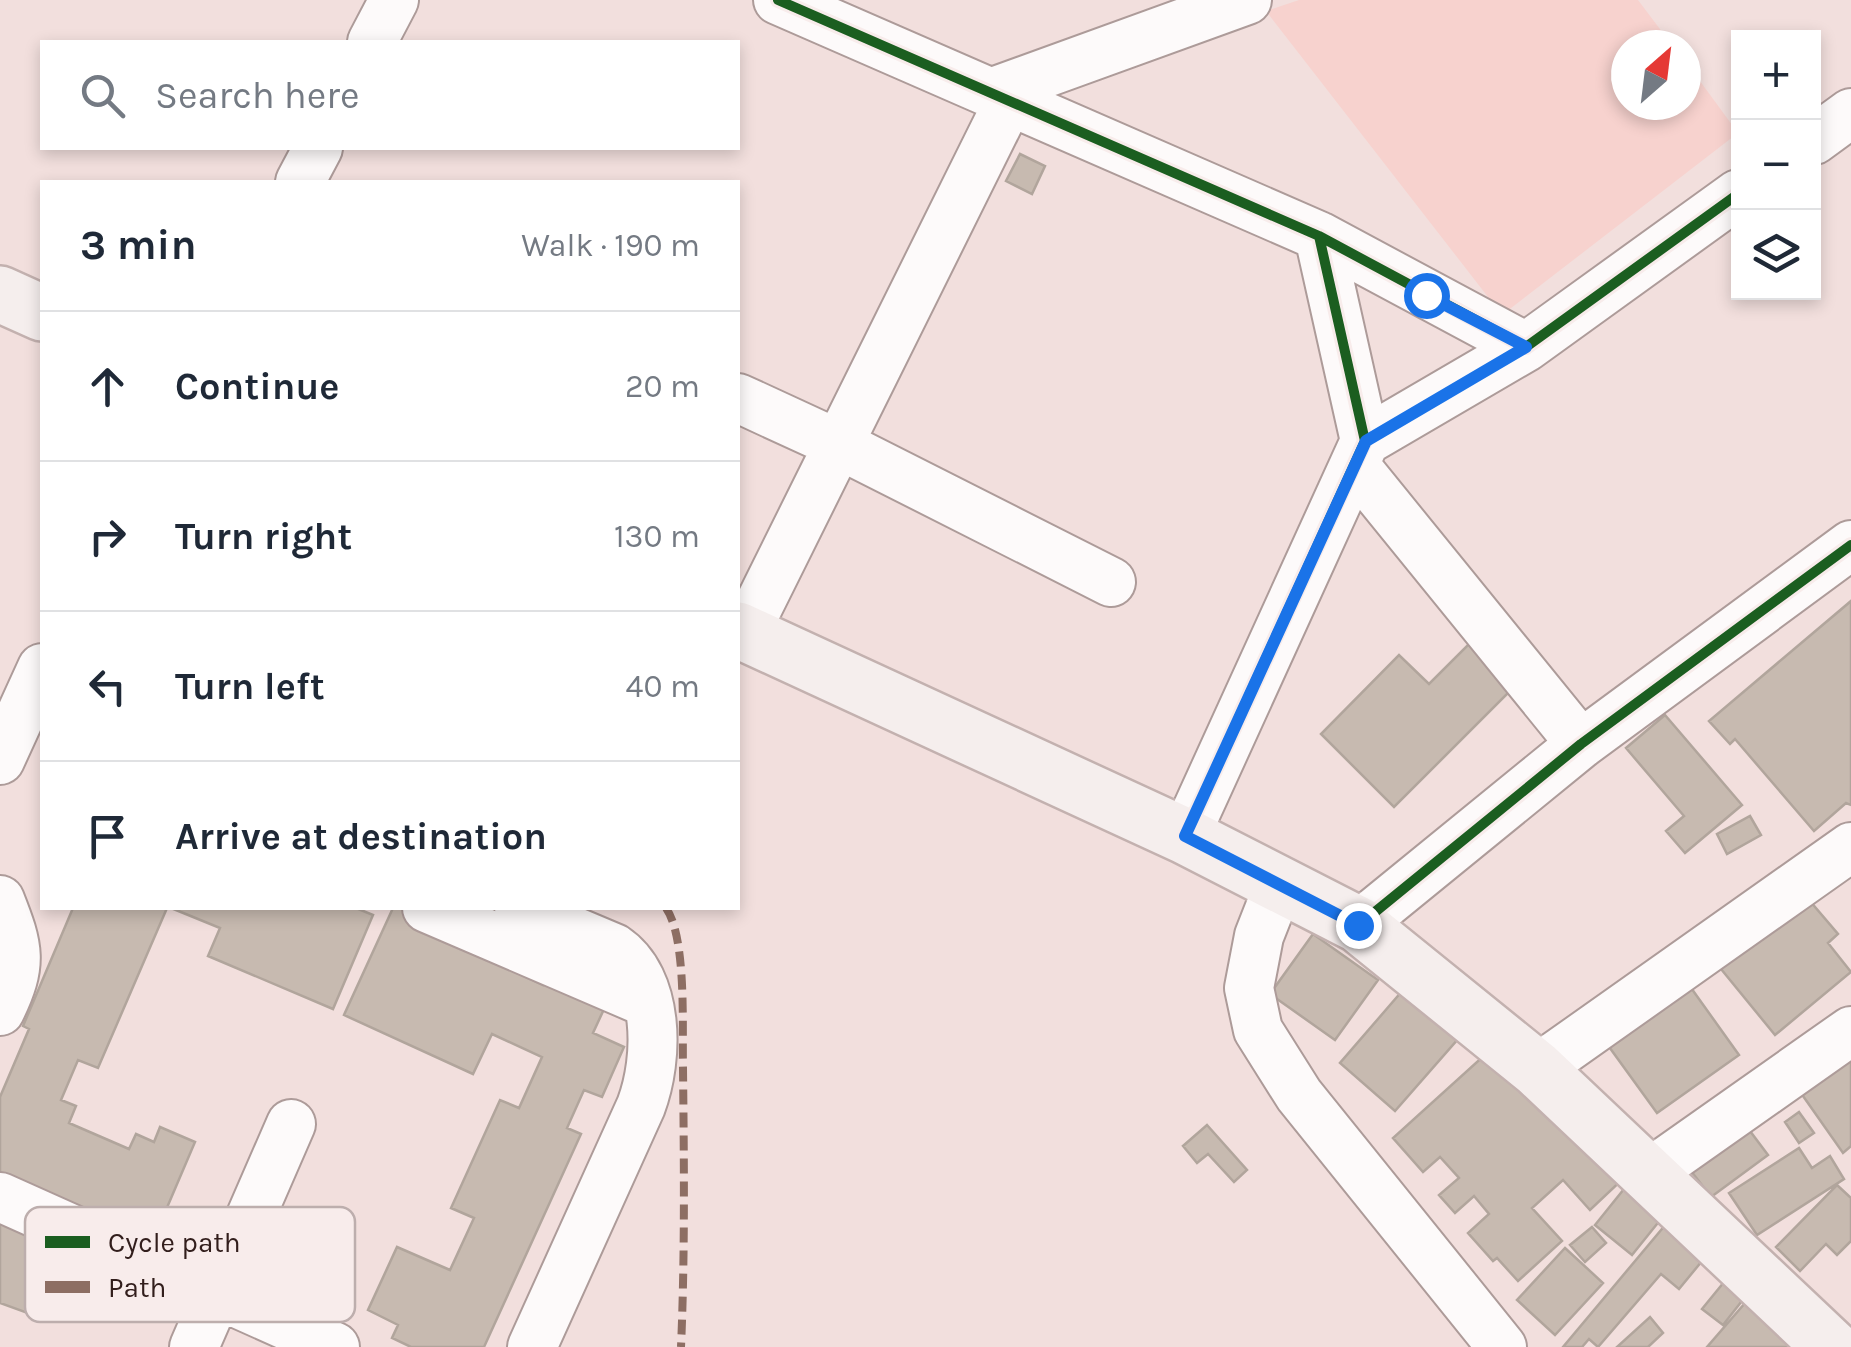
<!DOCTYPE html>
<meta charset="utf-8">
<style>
:root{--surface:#fff;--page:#f2f2f3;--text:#1f2937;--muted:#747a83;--line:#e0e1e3}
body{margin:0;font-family:Karla,sans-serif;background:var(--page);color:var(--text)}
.controls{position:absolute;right:30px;top:30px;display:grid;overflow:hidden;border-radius:0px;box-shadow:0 5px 15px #0003}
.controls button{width:90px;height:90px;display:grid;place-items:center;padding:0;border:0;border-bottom:2px solid var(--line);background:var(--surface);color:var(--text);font:50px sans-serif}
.compass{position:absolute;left:1611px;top:30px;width:90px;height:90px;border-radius:50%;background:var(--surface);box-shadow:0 5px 15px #0003;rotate:28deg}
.stop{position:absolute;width:30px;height:30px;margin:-22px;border:8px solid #1a73e8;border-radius:50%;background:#fff}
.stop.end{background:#1a73e8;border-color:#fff;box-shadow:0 2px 10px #0008}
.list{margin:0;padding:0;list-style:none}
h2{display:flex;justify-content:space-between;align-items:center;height:130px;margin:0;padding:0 40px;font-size:42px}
h2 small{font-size:32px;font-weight:400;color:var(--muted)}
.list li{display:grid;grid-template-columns:65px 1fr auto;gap:30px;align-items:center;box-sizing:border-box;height:150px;padding:0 40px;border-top:2px solid var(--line)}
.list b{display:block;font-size:38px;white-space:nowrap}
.list em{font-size:32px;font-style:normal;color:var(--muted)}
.icon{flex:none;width:55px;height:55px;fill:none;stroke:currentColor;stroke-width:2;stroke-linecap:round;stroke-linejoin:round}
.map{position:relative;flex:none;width:1851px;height:1347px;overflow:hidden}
.search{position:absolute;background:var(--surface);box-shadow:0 5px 15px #0003;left:40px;top:40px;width:700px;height:110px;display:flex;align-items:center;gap:25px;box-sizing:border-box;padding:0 35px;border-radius:0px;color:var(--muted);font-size:38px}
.panel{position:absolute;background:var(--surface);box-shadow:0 5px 15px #0003;left:40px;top:180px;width:700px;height:730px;border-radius:0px}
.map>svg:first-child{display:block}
.built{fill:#f7d2ce}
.building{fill:#c7bab0;stroke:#b1a59c;stroke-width:2.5}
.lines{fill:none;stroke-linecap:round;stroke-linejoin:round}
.minor-casing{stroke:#ad9b99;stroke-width:52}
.major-casing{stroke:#c3b1af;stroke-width:60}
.minor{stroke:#fdfafa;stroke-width:48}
.major{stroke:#f5eeed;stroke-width:55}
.quiet{stroke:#8d6e63;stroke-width:8;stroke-dasharray:15 8;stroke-linecap:butt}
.cycleway-casing{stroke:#f8eceb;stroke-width:16}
.cycleway{stroke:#1b5e20;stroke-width:10}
.route{stroke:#1a73e8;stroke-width:12}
.key{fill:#f8eceb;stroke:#bdaead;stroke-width:2.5}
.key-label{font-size:28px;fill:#321e1c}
</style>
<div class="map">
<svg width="1851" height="1347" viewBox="0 0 1851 1347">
<rect width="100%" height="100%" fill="#f2dfdd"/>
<path class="built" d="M1299 0H1638L1672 45H1626V105H1686V62L1738 133 1502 315 1266 11Z"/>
<path class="building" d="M1020 154 1045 166 1032 194 1006 181Z
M1851 601V805L1846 803 1814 831 1735 739 1730 744 1709 721Z
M1472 641 1516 685 1394 807 1321 734 1399 655 1429 684Z
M1665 715 1742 805 1685 853 1666 831 1684 816 1626 748Z
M1750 816 1761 835 1727 854 1717 834Z
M1798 887 1838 934 1828 943 1851 972 1775 1035 1712 958Z
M73 908H167L98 1068 78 1060 61 1100 76 1106 69 1123 129 1149 136 1134 154 1142 160 1127 195 1142 154 1238 0 1172V1097L29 1029 23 1026Z
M171 908H356L373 915 333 1009 208 956 220 928Z
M393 908H400L515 960 511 970 543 985 551 969 610 996 593 1033 624 1047 602 1097 584 1090 567 1128 581 1134 484 1347H411L392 1338 398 1325 368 1310 397 1247 450 1270 474 1218 451 1208 500 1100 519 1108 542 1057 492 1034 473 1074 344 1015Z
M1313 934 1378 980 1335 1040 1270 994Z
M1689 985 1739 1055 1657 1113 1607 1044Z
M1403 990 1458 1039 1395 1111 1340 1063Z
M1498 1043 1626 1176 1590 1210 1563 1180 1532 1208 1562 1241 1518 1281 1497 1258 1493 1261 1468 1233 1489 1214 1474 1196 1455 1213 1439 1195 1459 1178 1440 1157 1423 1172 1393 1138Z
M1851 1047V1146L1843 1153 1796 1086Z
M1732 1107 1768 1155 1711 1197 1675 1150Z
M1799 1112 1814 1133 1799 1143 1785 1122Z
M1207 1125 1247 1170 1234 1182 1208 1154 1197 1163 1183 1146Z
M1799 1148 1812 1168 1830 1156 1844 1179 1757 1235 1729 1193Z
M1837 1185 1851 1198V1241L1837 1255 1826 1244 1800 1271 1776 1247Z
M1624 1189 1661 1219 1632 1255 1595 1225Z
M0 1205 39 1220 32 1238 59 1249 33 1315 0 1303Z
M1677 1211 1716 1244 1679 1289 1661 1274 1598 1347 1589 1339 1582 1347H1563Z
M1592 1227 1606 1243 1585 1262 1570 1245Z
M1565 1248 1603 1283 1555 1335 1517 1300Z
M1729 1276 1749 1292 1723 1325 1702 1309Z
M1752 1295 1799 1336 1789 1347H1707Z
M1650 1317 1663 1333 1648 1347H1617Z"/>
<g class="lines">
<defs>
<path id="minor" d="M778 0 1319 236 1526 347 1738 194
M372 42 394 0
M993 92 1247 0
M1814 140 1851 113
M300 182 318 148
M738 398 838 444 1111 582
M1365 441 1526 347
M1356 467 1581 744
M745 633 1010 99
M0 760 42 668
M1185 836 1365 441 1319 236
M1279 885 1259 936 1249 988 1258 1030 1299 1095 1502 1347
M0 900C19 948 23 964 0 1011
M427 908 648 1003
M519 908 614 948C660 979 659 1058 641 1106L532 1347
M1359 925 1581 744 1851 545
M1537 1069 1851 847
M1648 1174 1851 1031
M0 1197 335 1347
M194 1347 291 1124"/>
<path id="major" d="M0 294 42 313
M738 630 1185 836 1359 925 1537 1069 1831 1347"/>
</defs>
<use href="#minor" class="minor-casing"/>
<use href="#major" class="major-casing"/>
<use href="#minor" class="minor"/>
<use href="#major" class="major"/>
<path class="quiet" d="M666 908C687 938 682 1029 683 1068 684 1161 685 1254 681 1347"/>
<defs>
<path id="cycleway" d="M778 0 1319 236 1526 347 1738 194
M1185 836 1365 441 1319 236
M1359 925 1581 744 1851 545"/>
</defs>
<use href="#cycleway" class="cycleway-casing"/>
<use href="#cycleway" class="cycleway"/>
</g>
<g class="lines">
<path class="route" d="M1358 925 1185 836 1366 441 1526 347 1426 295"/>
</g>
<rect x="25" y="1207" width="330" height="115" rx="15" class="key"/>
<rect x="45" y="1236" width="45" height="12" fill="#1b5e20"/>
<rect x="45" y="1281" width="45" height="12" fill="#8d6e63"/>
<g class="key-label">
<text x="108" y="1252">Cycle path</text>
<text x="108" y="1297">Path</text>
</g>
</svg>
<div class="controls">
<button>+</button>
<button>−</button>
<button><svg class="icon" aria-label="layers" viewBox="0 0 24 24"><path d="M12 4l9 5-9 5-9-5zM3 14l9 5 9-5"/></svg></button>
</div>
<svg class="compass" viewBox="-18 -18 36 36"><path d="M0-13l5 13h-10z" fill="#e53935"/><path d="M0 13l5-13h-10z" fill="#747a83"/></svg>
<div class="stop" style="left:1426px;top:295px"></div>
<div class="stop end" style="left:1358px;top:925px"></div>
<div class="search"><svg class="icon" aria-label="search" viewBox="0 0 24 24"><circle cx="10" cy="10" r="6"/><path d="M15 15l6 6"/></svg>Search here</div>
<section class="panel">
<h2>3 min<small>Walk · 190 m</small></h2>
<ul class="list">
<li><svg class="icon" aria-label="ahead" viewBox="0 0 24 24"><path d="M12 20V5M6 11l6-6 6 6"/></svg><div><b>Continue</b></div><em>20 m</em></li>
<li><svg class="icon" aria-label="right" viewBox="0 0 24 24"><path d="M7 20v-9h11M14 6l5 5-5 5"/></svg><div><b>Turn right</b></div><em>130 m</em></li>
<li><svg class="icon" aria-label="left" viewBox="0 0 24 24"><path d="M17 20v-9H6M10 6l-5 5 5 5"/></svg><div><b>Turn left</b></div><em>40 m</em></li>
<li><svg class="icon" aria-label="arrive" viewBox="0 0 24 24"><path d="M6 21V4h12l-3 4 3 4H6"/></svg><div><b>Arrive at destination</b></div></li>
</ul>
</section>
</div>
